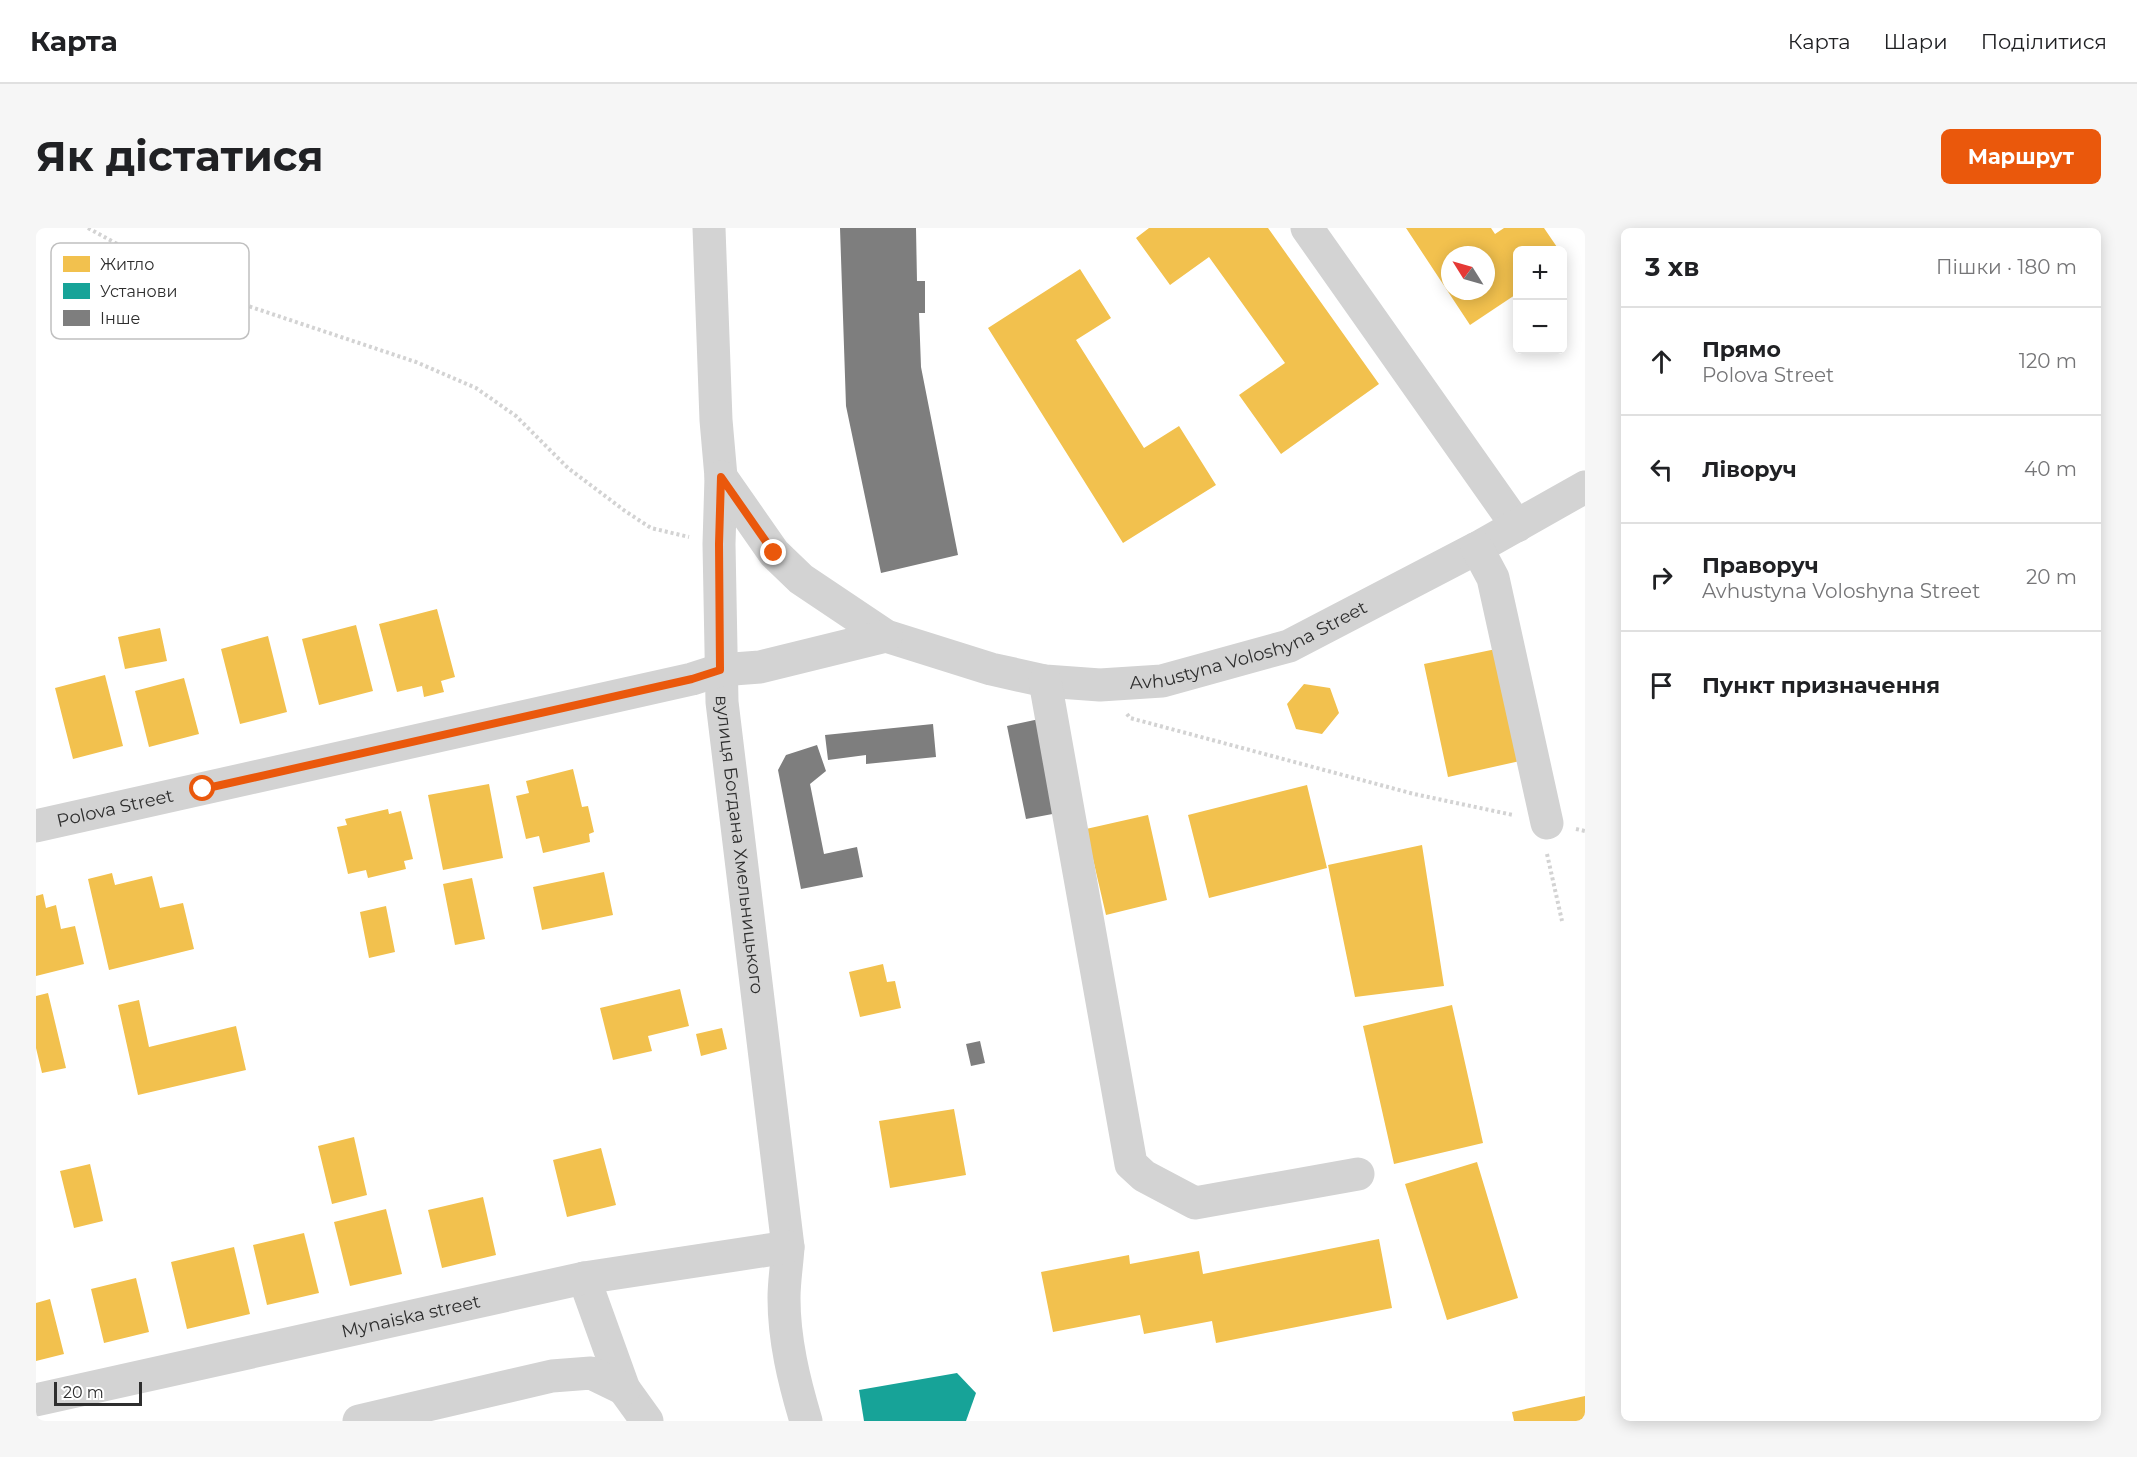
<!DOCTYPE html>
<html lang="uk">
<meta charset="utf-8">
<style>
:root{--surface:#fff;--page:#f6f6f6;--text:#202124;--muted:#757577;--line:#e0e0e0;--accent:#ea580c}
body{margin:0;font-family:Montserrat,sans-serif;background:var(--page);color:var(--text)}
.controls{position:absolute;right:18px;top:18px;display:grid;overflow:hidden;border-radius:9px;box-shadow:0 3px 15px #0003}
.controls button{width:54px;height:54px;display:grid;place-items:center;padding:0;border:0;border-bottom:2px solid var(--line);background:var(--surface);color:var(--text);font:30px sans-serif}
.compass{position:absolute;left:1405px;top:18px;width:54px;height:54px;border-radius:50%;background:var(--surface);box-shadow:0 3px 15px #0003;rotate:307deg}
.scale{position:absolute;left:18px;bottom:15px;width:88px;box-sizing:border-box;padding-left:6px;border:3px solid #2e2e2e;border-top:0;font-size:16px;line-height:21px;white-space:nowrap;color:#2e2e2e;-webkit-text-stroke:4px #fff;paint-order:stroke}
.stop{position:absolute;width:18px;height:18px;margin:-14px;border:4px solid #ea580c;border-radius:50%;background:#fff}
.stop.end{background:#ea580c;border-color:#fff;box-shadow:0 2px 6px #0008}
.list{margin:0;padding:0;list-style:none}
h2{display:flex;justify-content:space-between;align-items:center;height:78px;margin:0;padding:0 24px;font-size:26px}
h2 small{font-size:20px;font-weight:400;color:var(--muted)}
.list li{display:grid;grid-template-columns:39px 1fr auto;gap:18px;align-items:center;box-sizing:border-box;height:108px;padding:0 24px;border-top:2px solid var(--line)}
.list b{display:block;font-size:22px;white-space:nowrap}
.list p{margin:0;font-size:20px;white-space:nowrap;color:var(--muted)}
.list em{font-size:20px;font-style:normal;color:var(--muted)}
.icon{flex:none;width:33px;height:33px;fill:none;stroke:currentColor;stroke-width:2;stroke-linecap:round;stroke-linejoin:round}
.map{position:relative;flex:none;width:1549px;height:1193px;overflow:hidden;border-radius:9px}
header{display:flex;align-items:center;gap:36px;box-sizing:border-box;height:84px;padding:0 30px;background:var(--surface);border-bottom:2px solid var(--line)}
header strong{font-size:28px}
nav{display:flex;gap:33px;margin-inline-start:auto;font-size:21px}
.intro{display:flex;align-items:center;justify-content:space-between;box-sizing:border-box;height:144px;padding:0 36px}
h1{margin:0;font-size:42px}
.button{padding:15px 27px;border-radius:9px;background:var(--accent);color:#fff;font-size:21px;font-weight:700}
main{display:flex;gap:36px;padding:0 36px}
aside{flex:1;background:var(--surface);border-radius:9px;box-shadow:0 3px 15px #0003}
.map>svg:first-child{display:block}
.homes{fill:#f2c14e;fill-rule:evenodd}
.public{fill:#17a398}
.building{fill:#7e7e7e}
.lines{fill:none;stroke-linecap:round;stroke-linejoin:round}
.path{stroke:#d3d3d3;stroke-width:4;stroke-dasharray:3 3;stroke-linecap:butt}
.minor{stroke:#d3d3d3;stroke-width:33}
.route{stroke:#ea580c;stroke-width:8}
.labels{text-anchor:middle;stroke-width:6;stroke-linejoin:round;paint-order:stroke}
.street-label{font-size:18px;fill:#2e2e2e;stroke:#fff}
.key{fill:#fff;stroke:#c0c0c0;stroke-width:1.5}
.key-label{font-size:16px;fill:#2e2e2e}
</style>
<header>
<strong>Карта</strong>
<nav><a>Карта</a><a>Шари</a><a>Поділитися</a></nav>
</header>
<div class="intro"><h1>Як дістатися</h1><a class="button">Маршрут</a></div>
<main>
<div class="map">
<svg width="1549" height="1193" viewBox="0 0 1549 1193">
<rect width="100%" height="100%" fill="#fff"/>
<path class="homes" d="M1113 0H1232L1343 156 1245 226 1203 167 1249 135 1173 29 1134 57 1100 10Z
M1370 0H1455L1459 6 1468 0H1508L1523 22H1482V65L1434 97ZM1414 27H1450V63H1414Z
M1044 41 1075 90 1040 112 1108 220 1143 198 1180 257 1087 315 952 100Z
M401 381 419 449 405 453 408 464 388 469 386 458 361 464 343 396Z
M320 397 337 463 283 477 266 411Z
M124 400 131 433 89 441 82 409Z
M232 408 251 484 204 496 185 421Z
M1460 421 1484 533 1412 549 1388 436Z
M69 447 87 518 37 531 19 460Z
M148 450 163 506 113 519 99 463Z
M1268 456 1294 460 1303 485 1286 506 1260 501 1251 476Z
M537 541 546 579 552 578 558 604 553 606 554 614 507 625 503 608 490 611 480 568 493 565 490 553Z
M453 556 467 630 407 642 392 567Z
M1271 557 1291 640 1173 670 1152 587Z
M352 581 353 586 365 583 377 631 368 633 370 641 332 650 330 642 312 646 301 599 311 597 309 591Z
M1112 587 1131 672 1070 687 1050 601Z
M1386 617 1408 758 1319 769 1292 637Z
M568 644 577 687 506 702 497 659Z
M76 645 79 657 116 648 124 680 147 675 158 721 73 742 52 651Z
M436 650 449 711 419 717 407 656Z
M7 666 10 680 20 677 25 701 39 698 48 736 0 748V668Z
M350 678 359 724 333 730 324 684Z
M847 736 851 754 859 753 865 780 824 789 813 744Z
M644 761 653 798 612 808 616 823 577 832 564 780Z
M12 765 30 840 6 845 0 820V768Z
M103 772 113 819 200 798 210 842 102 867 82 777Z
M1416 777 1447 915 1358 936 1327 798Z
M686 800 691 821 665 828 660 806Z
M918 881 930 947 854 960 843 893Z
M318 909 331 967 296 976 282 918Z
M565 920 580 977 531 989 517 932Z
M1441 934 1482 1070 1411 1092 1369 956Z
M54 936 67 993 38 1000 24 943Z
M447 969 460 1027 406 1040 392 982Z
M350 981 366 1046 314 1058 298 994Z
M268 1005 283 1065 231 1077 217 1017Z
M1343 1011 1356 1080 1180 1115 1176 1093 1108 1106 1104 1087 1017 1104 1005 1044 1093 1027 1094 1036 1163 1023 1167 1046Z
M198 1019 214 1086 151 1101 135 1034Z
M100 1050 113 1104 68 1115 55 1061Z
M14 1071 28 1126 0 1133V1075Z
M1549 1168V1193H1478L1476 1184Z"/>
<path class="public" d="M921 1145 940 1165 930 1193H828L823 1162Z"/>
<path class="building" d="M804 0H880L881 53H889V85H883L885 139 922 327 845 345 810 178Z
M1008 490 1027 584 990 591 971 498Z
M897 496 900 529 830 536V527L792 532 789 507Z
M781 517 790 543 774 556 788 626 821 619 827 649 765 661 742 542 750 527Z
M944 813 949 835 935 838 930 816Z"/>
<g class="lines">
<path class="path" d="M52 0 167 63 380 134 440 160 480 188 532 240 589 283 615 300 653 309
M1091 486 1094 490 1378 566 1477 587
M1540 601 1549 603
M1511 626 1526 693"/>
<g class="minor">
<path id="s1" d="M673 0 680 192 685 249 683 316 686 474 752 1019C751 1036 748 1053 748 1070 748 1112 758 1153 770 1193"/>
<path d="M1271 0 1481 298"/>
<path id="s2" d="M685 249 738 325 765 351 850 408 955 441 1009 453 1064 457 1126 453 1253 418 1441 320 1549 259"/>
<path d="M1441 320 1457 350 1511 595"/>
<path d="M1009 453 1095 936 1108 948 1159 975 1322 946"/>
<path id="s3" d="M0 598 656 451 684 442 724 439 850 408"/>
<path d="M548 1050 588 1161 611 1193"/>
<path id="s4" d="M0 1172 548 1050 752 1019"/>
<path d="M323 1193 516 1148 555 1145 588 1161"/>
</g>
</g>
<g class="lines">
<path class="route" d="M167 561 656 451 684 442 683 316 685 249 738 325"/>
</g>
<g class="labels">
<g class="street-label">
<text dy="6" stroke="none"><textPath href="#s2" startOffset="608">Avhustyna Voloshyna Street</textPath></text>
<text dy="6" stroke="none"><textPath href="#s3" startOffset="81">Polova Street</textPath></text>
<text dy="6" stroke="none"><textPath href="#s1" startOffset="618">вулиця Богдана Хмельницького</textPath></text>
<text dy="6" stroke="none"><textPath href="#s4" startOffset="384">Mynaiska street</textPath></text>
</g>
</g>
<rect x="15" y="15" width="198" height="96" rx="9" class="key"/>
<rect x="27" y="28" width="27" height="16" fill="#f2c14e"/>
<rect x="27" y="55" width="27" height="16" fill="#17a398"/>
<rect x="27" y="82" width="27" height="16" fill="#7e7e7e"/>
<g class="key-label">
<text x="64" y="42">Житло</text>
<text x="64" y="69">Установи</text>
<text x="64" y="96">Інше</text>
</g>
</svg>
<div class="controls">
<button>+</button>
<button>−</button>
</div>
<svg class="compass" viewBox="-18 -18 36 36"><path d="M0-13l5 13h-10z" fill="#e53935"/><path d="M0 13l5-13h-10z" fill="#757577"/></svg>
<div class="scale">20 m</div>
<div class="stop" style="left:167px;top:561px"></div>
<div class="stop end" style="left:738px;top:325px"></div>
</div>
<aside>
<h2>3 хв<small>Пішки · 180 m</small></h2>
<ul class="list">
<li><svg class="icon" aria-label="ahead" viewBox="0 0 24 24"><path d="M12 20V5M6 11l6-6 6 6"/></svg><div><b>Прямо</b><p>Polova Street</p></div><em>120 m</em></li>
<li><svg class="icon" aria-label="left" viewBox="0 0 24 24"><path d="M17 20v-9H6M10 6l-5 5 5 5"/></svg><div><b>Ліворуч</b></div><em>40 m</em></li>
<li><svg class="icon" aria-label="right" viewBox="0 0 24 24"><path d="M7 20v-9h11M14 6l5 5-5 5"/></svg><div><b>Праворуч</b><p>Avhustyna Voloshyna Street</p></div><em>20 m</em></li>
<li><svg class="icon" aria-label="arrive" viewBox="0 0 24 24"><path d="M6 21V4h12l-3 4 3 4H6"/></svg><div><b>Пункт призначення</b></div></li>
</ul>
</aside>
</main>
